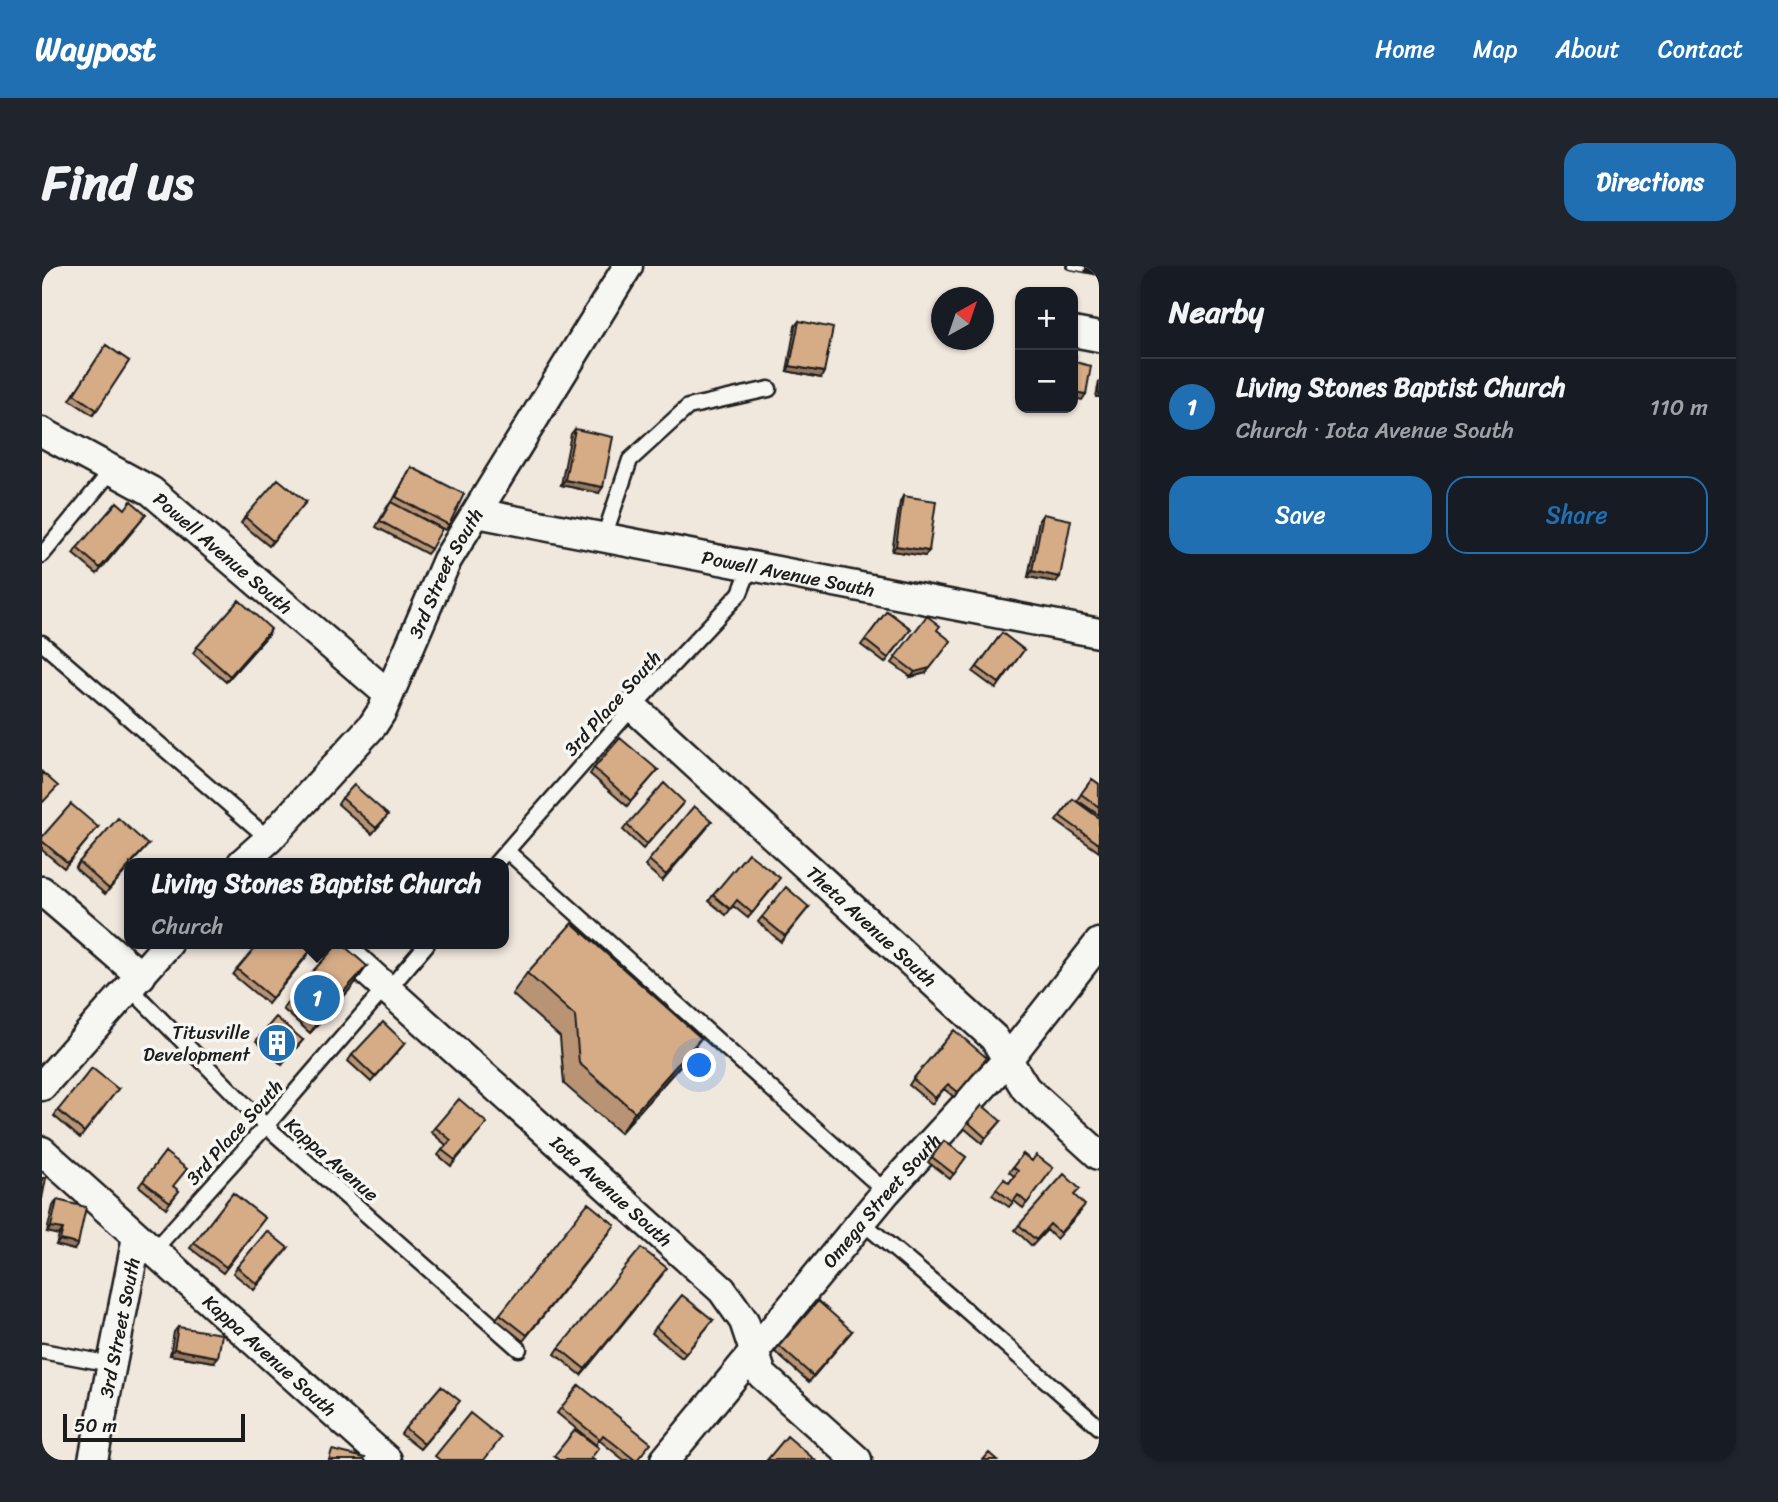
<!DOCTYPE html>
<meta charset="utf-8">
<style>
:root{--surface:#171b24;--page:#20242c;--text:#f1f3f6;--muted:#9ea1a6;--line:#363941;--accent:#1f6fb2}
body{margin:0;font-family:Sriracha,sans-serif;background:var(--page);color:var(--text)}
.controls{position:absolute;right:21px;top:21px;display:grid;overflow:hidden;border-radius:14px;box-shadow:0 2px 5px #0004}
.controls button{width:63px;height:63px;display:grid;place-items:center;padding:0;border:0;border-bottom:2px solid var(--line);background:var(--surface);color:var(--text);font:35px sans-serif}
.compass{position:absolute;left:889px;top:21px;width:63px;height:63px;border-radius:50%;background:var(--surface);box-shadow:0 2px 5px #0004;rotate:40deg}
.scale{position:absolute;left:21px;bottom:18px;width:182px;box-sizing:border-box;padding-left:7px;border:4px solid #1c1c1c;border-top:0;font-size:19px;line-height:24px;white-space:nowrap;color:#1c1c1c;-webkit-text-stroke:5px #f6f6f2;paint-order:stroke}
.you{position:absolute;left:658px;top:800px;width:24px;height:24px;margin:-18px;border:5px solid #fff;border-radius:50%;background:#1a73e8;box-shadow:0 0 0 10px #1a73e833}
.badge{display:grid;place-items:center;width:46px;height:46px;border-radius:50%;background:var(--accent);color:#fff;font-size:23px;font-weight:700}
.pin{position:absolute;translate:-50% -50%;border:4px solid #fff;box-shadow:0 2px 7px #0006}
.popup{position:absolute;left:82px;top:592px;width:385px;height:91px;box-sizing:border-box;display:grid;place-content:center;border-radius:14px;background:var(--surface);filter:drop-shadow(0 2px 5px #0005);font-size:23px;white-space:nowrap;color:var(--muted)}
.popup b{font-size:26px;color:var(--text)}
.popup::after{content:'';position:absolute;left:50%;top:100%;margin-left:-14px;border:14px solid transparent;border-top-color:var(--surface)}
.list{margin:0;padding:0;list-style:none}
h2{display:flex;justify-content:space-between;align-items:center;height:91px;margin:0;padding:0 28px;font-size:30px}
h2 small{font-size:23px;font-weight:400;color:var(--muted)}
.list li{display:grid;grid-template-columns:46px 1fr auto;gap:21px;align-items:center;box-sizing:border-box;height:98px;padding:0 28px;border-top:2px solid var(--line)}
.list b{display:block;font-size:26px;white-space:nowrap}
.list p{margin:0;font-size:23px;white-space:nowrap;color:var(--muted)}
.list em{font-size:23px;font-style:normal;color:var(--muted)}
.actions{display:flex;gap:14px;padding:21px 28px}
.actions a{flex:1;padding:16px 0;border:2px solid var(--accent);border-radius:21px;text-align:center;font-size:24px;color:var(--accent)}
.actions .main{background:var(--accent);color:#fff}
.map{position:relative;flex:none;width:1057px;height:1194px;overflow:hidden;border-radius:21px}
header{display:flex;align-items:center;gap:42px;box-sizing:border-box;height:98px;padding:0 35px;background:var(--accent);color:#fff}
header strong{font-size:33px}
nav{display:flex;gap:38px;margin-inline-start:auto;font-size:24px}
.intro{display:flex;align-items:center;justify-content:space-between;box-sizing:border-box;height:168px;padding:0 42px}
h1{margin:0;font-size:49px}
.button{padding:18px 32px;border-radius:21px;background:var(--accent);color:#fff;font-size:24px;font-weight:700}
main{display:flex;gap:42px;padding:0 42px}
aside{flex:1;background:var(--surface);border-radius:21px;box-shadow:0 2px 5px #0004}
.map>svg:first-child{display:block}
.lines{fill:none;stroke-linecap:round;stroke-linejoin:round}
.service-casing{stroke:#1c1c1c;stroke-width:19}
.minor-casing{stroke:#1c1c1c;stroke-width:33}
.service{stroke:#f6f6f2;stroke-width:14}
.minor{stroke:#f6f6f2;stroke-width:28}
.rail-casing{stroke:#1c1c1c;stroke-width:8}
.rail{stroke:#f6f6f2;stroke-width:5;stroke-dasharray:16;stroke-linecap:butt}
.wall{fill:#b89474;stroke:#1c1c1c;stroke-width:2}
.shaded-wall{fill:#96785e;stroke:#1c1c1c;stroke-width:2}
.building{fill:#d6ac87;stroke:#1c1c1c;stroke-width:2}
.labels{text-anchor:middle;stroke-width:7;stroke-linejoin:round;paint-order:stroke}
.street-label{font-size:19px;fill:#1c1c1c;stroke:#f6f6f2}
.poi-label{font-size:19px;fill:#1c1c1c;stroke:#f6f6f2;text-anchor:end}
</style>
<header>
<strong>Waypost</strong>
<nav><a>Home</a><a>Map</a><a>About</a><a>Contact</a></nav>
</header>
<div class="intro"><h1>Find us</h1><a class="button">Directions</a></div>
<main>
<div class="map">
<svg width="1057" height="1194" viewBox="0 0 1057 1194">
<rect width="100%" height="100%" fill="#f0e7dd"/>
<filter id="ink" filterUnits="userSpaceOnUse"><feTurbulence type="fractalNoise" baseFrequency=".0143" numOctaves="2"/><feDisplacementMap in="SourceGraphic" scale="14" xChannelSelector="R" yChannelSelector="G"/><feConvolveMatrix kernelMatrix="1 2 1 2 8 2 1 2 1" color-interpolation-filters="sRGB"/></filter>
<g filter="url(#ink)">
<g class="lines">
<defs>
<path id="service" d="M562 271 588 194 646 141 727 123
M0 289 70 204
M0 377 227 573
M465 585 844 926
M454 597 591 441 698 327 709 299
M88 722 224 860 477 1083
M820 956 902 1025 1057 1161
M111 985 224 860 337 729 351 718 385 678
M0 1085 69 1098"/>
<g id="minor">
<path d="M1031 66 1057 71"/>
<path id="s1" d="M0 166 109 225 346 428"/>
<path id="s2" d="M435 247 1057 367"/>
<path id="s3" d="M591 441 952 772 984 823 1057 889"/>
<path id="s4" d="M200 597 227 573 331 459 340 445 405 294 586 0"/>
<path d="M0 625 99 710"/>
<path id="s5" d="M295 678 680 1024 702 1055 720 1109 815 1194"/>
<path d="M0 820 126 678"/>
<path id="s6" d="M0 885 345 1194"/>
<path id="s7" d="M51 1194 95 971"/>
<path id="s8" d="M623 1194 844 926 966 793 1057 677"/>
</g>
</defs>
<use href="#service" class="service-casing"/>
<use href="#minor" class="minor-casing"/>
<use href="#service" class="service"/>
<use href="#minor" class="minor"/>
<defs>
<path id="rail" d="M1027 0 1057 6"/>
</defs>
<use href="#rail" class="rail-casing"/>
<use href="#rail" class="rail"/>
</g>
<path class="wall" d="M757 55 779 112 745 105 753 60Z
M64 79 87 95 51 149 28 134Z
M1057 115V131H1054Z
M533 163 557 227 519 219 529 168Z
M369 201 407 259 403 264 374 249 389 283 385 288 334 261 345 241 349 236H350Z
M861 230 887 285 883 290 850 285 858 236Z
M264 236 227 280 199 257 203 251Z
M83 243 100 254 55 308 31 288 35 282Z
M1001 248 1014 316 986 311 997 254Z
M845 345 869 363 843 397 819 379Z
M885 350 895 364 884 407 869 411 850 397Z
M960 367 982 384 954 423 931 406Z
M226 369 184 416 151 387 155 381Z
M552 502 616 504 585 540 548 508Z
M1050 513 1057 518V549L1035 534Z
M300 532 342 554 330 568 296 538Z
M1031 533 1057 552V586L1014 555Z
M642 536 601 583 581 564 585 559Z
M56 561 22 602 0 584V571Z
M666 561 620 615 603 600 607 594Z
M106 579 90 597H88V600L63 628 33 602 37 596Z
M734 618 706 652 691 640 684 649 667 635 671 629Z
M767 641 739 676 716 656 720 651Z
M265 690 226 738 191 709 195 703Z
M325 700 310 721 268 767 241 743 255 722Z
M485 707 644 793 578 867 522 818 518 771 470 728Z
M218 770 261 774 240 799 214 775Z
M363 777 329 816 306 795 310 789Z
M941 797 912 831 902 823 890 838 867 819 871 813Z
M76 823 38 872 12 850 16 844Z
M959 855 940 877 922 862 926 856Z
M393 861 441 862 409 900 396 889 404 879 389 866Z
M902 875 924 891 908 913 886 896Z
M123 886 131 921 137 925 124 942 97 920Z
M981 888 990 895 1011 902 981 942 972 935 967 941 950 929 962 913 967 917 972 910 967 906Z
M191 927 223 952 181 1007 148 982Z
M1033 930 1039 945 1014 973 1005 964 990 980 973 964 977 959Z
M15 934 32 984 14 979 17 969 5 966 11 940Z
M569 965 481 1075 454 1053 458 1048Z
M246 982 212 1024 191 1007 195 1001Z
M621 1008 539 1109 513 1088 517 1082Z
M671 1054 640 1092 610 1067 614 1061Z
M136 1061 172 1096 128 1089 132 1066Z
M810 1065 767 1116 733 1086 737 1080Z
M537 1119 596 1194H582L557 1174 554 1179 515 1147Z
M414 1141 378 1183 359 1168 363 1162Z"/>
<path class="shaded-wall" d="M748 100 782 106 779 112 745 105Z
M1031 126 1044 128 1040 134 1031 132Z
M523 214 561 221 557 227 519 219Z
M854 280 887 285 883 290 850 285Z
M990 305 1018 311 1014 316 986 311Z
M229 363 226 369 184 416 188 410Z
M909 375 884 407 869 411 873 406Z
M325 700 310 721 268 767 282 747Z
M659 772 644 793 578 867 593 846Z
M9 961 21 963 17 969 5 966Z
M18 974 36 978 32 984 14 979Z
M132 1083 176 1091 172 1096 128 1089Z"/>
<path class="building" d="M757 55 791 62 782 106 748 100Z
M64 79 87 95 55 144 32 128Z
M1031 89 1034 90 1033 96 1049 100 1044 128 1031 126Z
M533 163 571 171 561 221 523 214Z
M369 201 422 228 407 259 354 231Z
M236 213 264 236 231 275 203 251Z
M861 230 894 235 887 285 854 280Z
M89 235 104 248 58 302 35 282 75 236 83 243Z
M349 236 400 263 389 283 338 255Z
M1001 248 1029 254 1018 311 990 305Z
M197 334 229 363 188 410 155 381Z
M845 345 869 363 846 392 823 374Z
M885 350 898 360 895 364 909 375 888 402 873 406 853 391Z
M960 367 982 384 957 417 935 401Z
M578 472 616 504 589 535 552 502Z
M0 506 16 520 0 537Z
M1050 513 1057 518V541L1039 528Z
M622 517 642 536 605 578 585 559Z
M312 519 346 549 334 562 300 532Z
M1031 533 1057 552V578L1018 550Z
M29 538 56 561 26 597 0 575V571Z
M652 540 670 555 624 609 607 594Z
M76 552 106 579 89 597H88V599L67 623 37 596Z
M706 587 738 612 710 647 695 634 688 643 671 629Z
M744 621 767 641 743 670 720 651Z
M530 657 659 772 593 846 537 797 533 750 485 707Z
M216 678H261L269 684 230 732 195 703Z
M296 678H300L325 700 282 747 255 722Z
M234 751 261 774 244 793 218 770Z
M341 756 363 777 333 811 310 789Z
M912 764 945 792 916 826 906 818 893 832 871 813Z
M50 802 76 823 42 866 16 844Z
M417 833 445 857 413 894 400 884 409 874 393 861Z
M940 839 959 855 944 872 926 856Z
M902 875 924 891 912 908 890 891Z
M123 886 145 903 131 920 137 925 128 936 101 915Z
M981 888 990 895 994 889 1011 902 985 937 976 929 971 936 954 923 962 913 967 917 976 905 971 901Z
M1022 908 1038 923 1032 929 1043 939 1018 967 1008 958 994 974 977 959Z
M0 912H4L0 933Z
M191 927 223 952 184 1001 152 977Z
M15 934 44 941 36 978 18 974 21 963 9 961Z
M546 937 573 959 485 1069 458 1048Z
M225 965 246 982 215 1018 195 1001Z
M599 982 625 1002 543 1103 517 1082Z
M640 1029 671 1054 644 1087 614 1061Z
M776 1035 810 1065 771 1110 737 1080Z
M136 1061 180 1068 176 1091 132 1083Z
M537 1119 609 1177 595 1194H593L561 1169 558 1173 519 1142Z
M399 1120 418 1135 382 1178 363 1162Z
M428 1147 459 1172 442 1194H398L393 1190Z
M533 1164 557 1182 549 1192 552 1194H517L512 1190Z
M745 1170 773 1194H725Z
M290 1184 323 1192 322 1194H287Z
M947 1187 955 1194H941Z"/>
</g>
<defs>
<symbol id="building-disc" viewBox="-11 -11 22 22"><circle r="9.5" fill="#1f6fb2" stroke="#f6f6f2"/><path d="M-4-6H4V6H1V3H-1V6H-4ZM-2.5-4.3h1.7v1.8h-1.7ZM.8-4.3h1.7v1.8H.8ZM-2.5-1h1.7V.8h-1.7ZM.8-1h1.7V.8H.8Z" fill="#fff"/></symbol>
</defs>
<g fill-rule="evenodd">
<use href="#building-disc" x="213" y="755" width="44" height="44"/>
</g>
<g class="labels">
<g class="street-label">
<text dy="7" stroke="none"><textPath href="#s1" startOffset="219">Powell Avenue South</textPath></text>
<text dy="7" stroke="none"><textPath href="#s2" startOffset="317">Powell Avenue South</textPath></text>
<text dy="7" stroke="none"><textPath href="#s4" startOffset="359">3rd Street South</textPath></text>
<text transform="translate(570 437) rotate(-48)" y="7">3rd Place South</text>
<text dy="7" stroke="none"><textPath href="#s3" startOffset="324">Theta Avenue South</textPath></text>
<text transform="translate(192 866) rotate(-48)" y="7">3rd Place South</text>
<text transform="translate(290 893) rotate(41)" y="7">Kappa Avenue</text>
<text dy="7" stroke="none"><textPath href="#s5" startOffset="369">Iota Avenue South</textPath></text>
<text dy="7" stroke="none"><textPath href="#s8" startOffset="338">Omega Street South</textPath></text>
<text dy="7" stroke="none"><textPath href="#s7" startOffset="135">3rd Street South</textPath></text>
<text dy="7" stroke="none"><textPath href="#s6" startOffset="306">Kappa Avenue South</textPath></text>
</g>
<g class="poi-label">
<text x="208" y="773">Titusville<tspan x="208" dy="22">Development</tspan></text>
</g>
</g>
</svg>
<div class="controls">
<button>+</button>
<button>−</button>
</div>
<svg class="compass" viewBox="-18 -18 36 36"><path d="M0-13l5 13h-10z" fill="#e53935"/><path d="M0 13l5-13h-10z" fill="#9ea1a6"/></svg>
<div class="scale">50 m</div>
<div class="you"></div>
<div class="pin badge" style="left:275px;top:732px">1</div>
<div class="popup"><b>Living Stones Baptist Church</b>Church</div>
</div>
<aside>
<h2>Nearby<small></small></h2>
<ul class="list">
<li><span class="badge">1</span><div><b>Living Stones Baptist Church</b><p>Church · Iota Avenue South</p></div><em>110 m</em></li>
</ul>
<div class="actions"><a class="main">Save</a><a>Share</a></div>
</aside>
</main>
